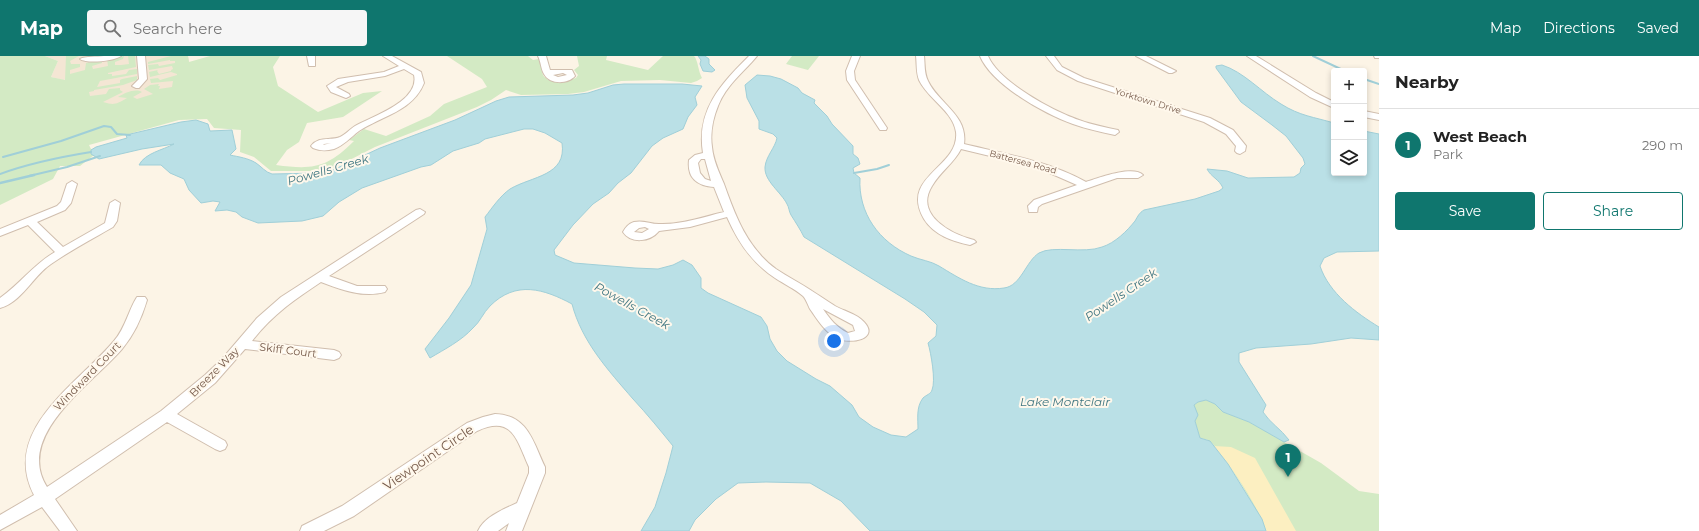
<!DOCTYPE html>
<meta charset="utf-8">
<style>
:root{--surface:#fff;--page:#f6f6f6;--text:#222;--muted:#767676;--line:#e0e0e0;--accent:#0f766e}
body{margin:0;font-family:Montserrat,sans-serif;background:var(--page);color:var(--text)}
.controls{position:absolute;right:12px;top:12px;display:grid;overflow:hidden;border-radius:4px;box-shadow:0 2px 6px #0003}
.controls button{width:36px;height:36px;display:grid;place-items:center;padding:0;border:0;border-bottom:1px solid var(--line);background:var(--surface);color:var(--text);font:20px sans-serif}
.you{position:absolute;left:834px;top:285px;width:14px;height:14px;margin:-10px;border:3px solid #fff;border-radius:50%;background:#1a73e8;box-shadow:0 0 0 6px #1a73e833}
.badge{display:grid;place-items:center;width:26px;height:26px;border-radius:50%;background:var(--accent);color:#fff;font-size:13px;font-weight:700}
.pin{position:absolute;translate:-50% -33px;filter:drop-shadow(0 1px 2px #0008)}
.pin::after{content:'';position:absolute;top:21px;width:14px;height:12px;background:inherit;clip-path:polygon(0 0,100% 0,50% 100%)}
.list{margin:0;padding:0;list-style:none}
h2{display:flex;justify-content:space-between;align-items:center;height:52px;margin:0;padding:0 16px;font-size:17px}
h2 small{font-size:13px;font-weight:400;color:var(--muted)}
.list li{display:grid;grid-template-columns:26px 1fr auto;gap:12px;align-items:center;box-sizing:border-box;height:72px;padding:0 16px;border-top:1px solid var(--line)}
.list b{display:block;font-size:15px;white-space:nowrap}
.list p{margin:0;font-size:13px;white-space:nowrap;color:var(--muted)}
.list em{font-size:13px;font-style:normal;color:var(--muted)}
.actions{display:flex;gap:8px;padding:12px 16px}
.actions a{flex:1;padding:9px 0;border:1px solid var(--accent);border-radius:4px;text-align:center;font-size:14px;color:var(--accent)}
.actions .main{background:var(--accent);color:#fff}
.icon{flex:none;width:22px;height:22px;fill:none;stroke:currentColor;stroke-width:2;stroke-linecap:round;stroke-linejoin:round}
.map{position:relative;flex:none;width:1379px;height:475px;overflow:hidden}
header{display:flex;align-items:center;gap:24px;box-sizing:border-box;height:56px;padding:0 20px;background:var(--accent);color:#fff}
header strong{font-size:19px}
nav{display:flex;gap:22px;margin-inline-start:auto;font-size:14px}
.search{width:280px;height:36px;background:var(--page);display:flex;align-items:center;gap:10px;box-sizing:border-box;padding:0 14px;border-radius:4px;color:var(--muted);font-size:15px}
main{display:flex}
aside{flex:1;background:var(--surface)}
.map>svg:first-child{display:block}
.residential{fill:#f4e6d4}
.green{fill:#d3eac4}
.sand{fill:#fcefc1}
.water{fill:#bae0e6;stroke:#a0cfd8}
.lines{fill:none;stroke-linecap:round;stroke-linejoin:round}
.stream-far1{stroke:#a0cfd8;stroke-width:2}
.stream{stroke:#a0cfd8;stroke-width:2.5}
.minor-casing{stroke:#d0beae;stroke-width:2}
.minor{fill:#fff;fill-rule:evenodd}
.labels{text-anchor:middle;stroke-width:4;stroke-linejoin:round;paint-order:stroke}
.far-street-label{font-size:9px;fill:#765a4a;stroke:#fff8ec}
.street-label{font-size:11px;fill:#765a4a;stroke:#fff8ec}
.water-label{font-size:12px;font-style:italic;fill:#417782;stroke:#fff8ec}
.near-street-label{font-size:13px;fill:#765a4a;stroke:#fff8ec}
</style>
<header>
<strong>Map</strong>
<div class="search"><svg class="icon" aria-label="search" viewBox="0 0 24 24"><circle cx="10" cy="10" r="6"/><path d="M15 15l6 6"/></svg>Search here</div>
<nav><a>Map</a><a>Directions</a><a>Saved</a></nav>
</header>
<main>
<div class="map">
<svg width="1379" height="475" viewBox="0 0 1379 475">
<rect width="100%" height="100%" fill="#fcf4e6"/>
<path class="residential" d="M45 0H188L192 19 179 38 100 55 84 49 87 21 63 24 51 21 58 5Z"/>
<path class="green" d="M0 0H45L58 5 51 21 65 24 66 0H79L70 5 71 8H80V11L70 14V18L85 14 86 7 102 4V7L92 10 93 13 108 10 107 3 124 0 123 3 115 6V9H121L129 8 128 0H135L136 11 108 17V18H112V20L126 18 129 14 137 13V18L100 25 97 31 120 27V24L122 23 137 20V24L123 29 94 34V35L89 36 90 40 106 38 109 33 120 32V34L123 36 103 46C114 49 115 49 127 42L118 41C125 37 135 32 142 36L133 41 137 43 153 38 144 33 150 29 159 28 158 30H160L159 33 172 31 173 25 151 27 150 23 158 22 160 24 177 19V18L171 16 150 21 149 16 158 14 157 15 159 18 171 15V14L173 13 172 10 149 14 148 9 158 8 159 10 175 7V5H170V4L148 8V6L171 0H188L189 6 210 0H280L273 11 278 30 318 56 363 37 382 35 343 61 307 67 299 86 287 94 276 109C313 114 327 112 354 85L349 84 364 73 386 80 430 60 444 48 487 31 482 23 447 0H528L533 4 539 3C541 8 541 14 543 19 549 29 567 25 576 22L578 19 574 14 579 10 577 0H607L606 4 648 14 663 0H694C698 4 698 15 702 22L697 25 691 27 660 24 621 25 584 36 568 38 521 39 506 34 491 44 477 51 375 91 334 112 321 115H271L254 101 240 96 241 74 214 72 207 63 179 64 89 89 94 99 80 110H60L53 123 0 149Z
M792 0H819L808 14 786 8Z
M1206 344 1215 348 1223 356 1249 366 1321 407 1359 435 1379 438V475H1266C1261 459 1222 393 1209 385 1207 383 1203 383 1200 382L1195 365 1193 350 1198 346Z"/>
<path class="sand" d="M1214 390 1231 391 1255 402 1296 475H1266C1255 444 1234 415 1214 390Z"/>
<path class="water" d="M698 0H705L709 3V8L715 14 712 16 703 15 700 8 701 4Z
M1222 9C1244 16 1261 36 1281 48 1300 60 1314 61 1334 67V117H1364V75L1379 78V195L1337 196 1324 202 1320 210C1329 237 1356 257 1379 271V284L1351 282 1311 288 1256 292 1239 297V306L1266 349 1263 356C1270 367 1281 373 1289 384L1284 386 1249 366 1223 356 1215 348 1206 344 1198 346 1194 349 1198 359 1195 365 1200 382 1210 385 1228 408 1262 463 1266 475H870L841 445 810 427 766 426 738 427 716 443 695 464 689 475H641L655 451 666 417 673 390C660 374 647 358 633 343 608 314 582 286 572 248 544 233 516 224 490 250 483 257 480 266 473 272 461 285 445 293 430 302L425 293 449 262 471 229 487 173 485 161C492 152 500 140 510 133 532 120 567 120 562 87L545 77 533 73H524L485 83 479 87 453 95 431 109 421 111 362 132 339 146 323 160 302 165 258 167 242 161 236 156 227 154 215 155 220 146 213 145 201 147 189 134 184 123 170 117 161 109H139C145 97 163 94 174 88L142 93 99 103 91 98V94L96 91 127 82 126 79 181 66 196 64 208 68 210 75 232 74 236 93 230 99C239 101 248 102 256 107 262 111 265 116 272 118L319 117 335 113 380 92 455 64 496 45 509 41 573 39 588 37 613 29 624 28H682L702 30 695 41 697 49 688 61 683 73 663 82 652 90 631 117 618 127 609 137 593 148 573 169 554 194 555 199 574 207 635 212 658 213 673 209 683 204 692 209 701 222V232L708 237 761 261 767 270 770 283 777 295 787 305 816 323 830 330 852 349 859 361 873 371 891 379 906 381 918 373C918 363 916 351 923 342 926 339 931 338 932 334 936 325 931 297 928 287L936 280 937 269 924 256 905 243 804 181C800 173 796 167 791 159 789 156 789 151 787 148 781 136 764 125 765 111 766 100 775 92 777 82L773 78 759 73V65L747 42 745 29 757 19 770 20 781 23 798 32 802 37 815 44 814 47 827 60 832 68 853 90V98L858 102 860 108 853 112 854 117 860 122C858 157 879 186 911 200 920 204 931 205 939 210 959 222 979 236 1004 232 1021 230 1026 205 1039 197 1053 189 1084 198 1102 191 1115 187 1127 175 1135 165 1138 160 1139 157 1144 154L1195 143 1219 135 1223 132C1219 123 1211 121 1207 113L1227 115 1248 122 1294 121 1300 117 1301 112 1305 108 1303 102 1286 80 1272 69 1241 46 1216 12V10Z"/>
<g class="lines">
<path class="stream-far1" d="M1313 0 1345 15
M1364 23 1379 28
M3 101 61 85 104 70 111 71 117 78 130 79
M854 117 877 113 889 109
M0 118C30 107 60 101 91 96
M29 120 67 111 100 100"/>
<path class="stream" d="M0 127 34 119"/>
<defs>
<path id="minor" d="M104 0H121C114 5 87 8 80 3 85 0 97 1 104 0Z
M137 0H145L147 23 139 32H136L132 30 139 23Z
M307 0H315V10H309Z
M383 0H392L421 16 424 27C413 55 382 60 359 75 351 81 343 90 334 93 326 95 320 95 313 92L311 90C319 80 329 85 340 81 345 79 350 73 355 70 373 60 420 45 414 19L404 13 385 20 348 26 336 31 349 38 350 40 346 42 331 36 327 30 338 23 384 16 399 10ZM331 87 323 89 324 88Z
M538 0H546L550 14H572L575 20C568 28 550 29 544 18 541 13 541 6 538 0ZM563 17 567 19 558 21 553 19Z
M749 0H757C743 17 726 29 718 50 713 62 710 78 712 91 713 104 719 116 724 128 735 159 747 192 776 213 788 221 800 227 812 235 820 240 827 245 835 250 844 255 857 258 864 266 880 283 850 289 836 282 825 276 817 263 810 253 808 249 806 243 803 240 795 233 784 228 775 222 752 207 738 186 727 161L690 171 659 175C650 186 631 188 623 176 626 171 628 168 634 166 644 164 650 168 659 168 681 169 703 161 724 156L714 131C697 130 687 122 689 104L695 99 703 97C696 54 721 28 749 0ZM701 103H705L711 125 705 123 700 117 698 107ZM645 171 649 173 642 177 634 176 639 172ZM823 253 853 269 855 275 848 277C837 272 830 263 823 253Z
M852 0H860L854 15 855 24 887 72 886 74H880L847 24 846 15Z
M916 0H924C925 9 924 17 928 25 939 48 968 59 964 88 1006 98 1048 105 1086 126 1098 122 1133 109 1143 119L1138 122H1117L1042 148 1038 151 1037 156H1029L1028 150 1034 144 1077 129 1036 111 961 93C954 107 940 116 932 130 914 159 951 178 974 184L976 186 970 189C952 185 934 179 924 163 899 120 960 112 956 76 953 55 928 43 919 24 916 16 917 8 916 0Z
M980 0H988C999 26 1053 55 1079 64 1092 69 1105 71 1118 74L1119 76 1115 79C1101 76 1087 73 1073 68 1045 58 992 29 980 0Z
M1046 0H1054L1062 11 1084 22 1210 62 1233 74 1246 90 1245 95 1240 98 1237 97 1235 95 1236 90 1226 78 1204 66 1078 25 1057 14Z
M1136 0H1146L1176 15 1172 17H1169Z
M1247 0H1256L1316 37 1334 46V52L1310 41Z
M1374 0H1379V2H1375Z
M1364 55 1379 58V64L1364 61Z
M72 125 77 128 71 147 65 154 37 166 63 191 105 167 110 147 115 144 120 147 117 165 113 171C92 183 71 194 51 208 33 220 22 246 0 252V242C20 228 34 208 55 196L28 169 0 180V173L57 150 61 146 67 128Z
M420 153 425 156 424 158 329 220 357 230H385L387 233 385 236C363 242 342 234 321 226 294 244 272 259 252 285L334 294 339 296 341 299 339 302 334 304 245 293 215 327 177 358 225 385 227 389 225 393 220 395 215 393 167 366 55 443 77 475H60L42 451 0 474V459L34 439C0 374 79 327 114 285 126 271 128 255 137 241H145L147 244C142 261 134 279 122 293 93 327 14 379 47 431L161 355 205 319 222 303 257 262 281 241 416 154Z
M495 358C528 359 533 386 545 411V417L522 475H506L509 467 498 475H478C484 461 504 453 517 447L529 417V411C517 385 513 358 477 375L354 460 324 475H300L302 470 342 450 467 367 483 361Z"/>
</defs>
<use href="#minor" class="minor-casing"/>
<use href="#minor" class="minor"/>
</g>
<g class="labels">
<g class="far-street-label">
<text transform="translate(1148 45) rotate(17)" y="3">Yorktown Drive</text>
<text transform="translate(1023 106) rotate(15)" y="3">Battersea Road</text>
</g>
<g class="street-label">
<text transform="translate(288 294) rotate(7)" y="4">Skiff Court</text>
<text transform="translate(214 316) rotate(-45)" y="4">Breeze Way</text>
<text transform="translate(87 320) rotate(-46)" y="4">Windward Court</text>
</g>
<g class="water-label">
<text transform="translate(328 114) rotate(-16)" y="4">Powells Creek</text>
<text transform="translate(1121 239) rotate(-34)" y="4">Powells Creek</text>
<text transform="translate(632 250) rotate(29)" y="4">Powells Creek</text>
<text x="1065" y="350">Lake Montclair</text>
</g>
<g class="near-street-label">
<text transform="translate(428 401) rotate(-34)" y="5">Viewpoint Circle</text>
</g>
</g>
</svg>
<div class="controls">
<button>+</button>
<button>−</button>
<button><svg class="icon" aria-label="layers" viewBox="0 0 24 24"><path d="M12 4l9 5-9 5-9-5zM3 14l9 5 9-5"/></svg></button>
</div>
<div class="you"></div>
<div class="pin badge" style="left:1288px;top:421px">1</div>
</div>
<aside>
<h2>Nearby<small></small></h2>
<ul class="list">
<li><span class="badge">1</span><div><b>West Beach</b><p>Park</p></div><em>290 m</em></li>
</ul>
<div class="actions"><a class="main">Save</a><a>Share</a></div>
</aside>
</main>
